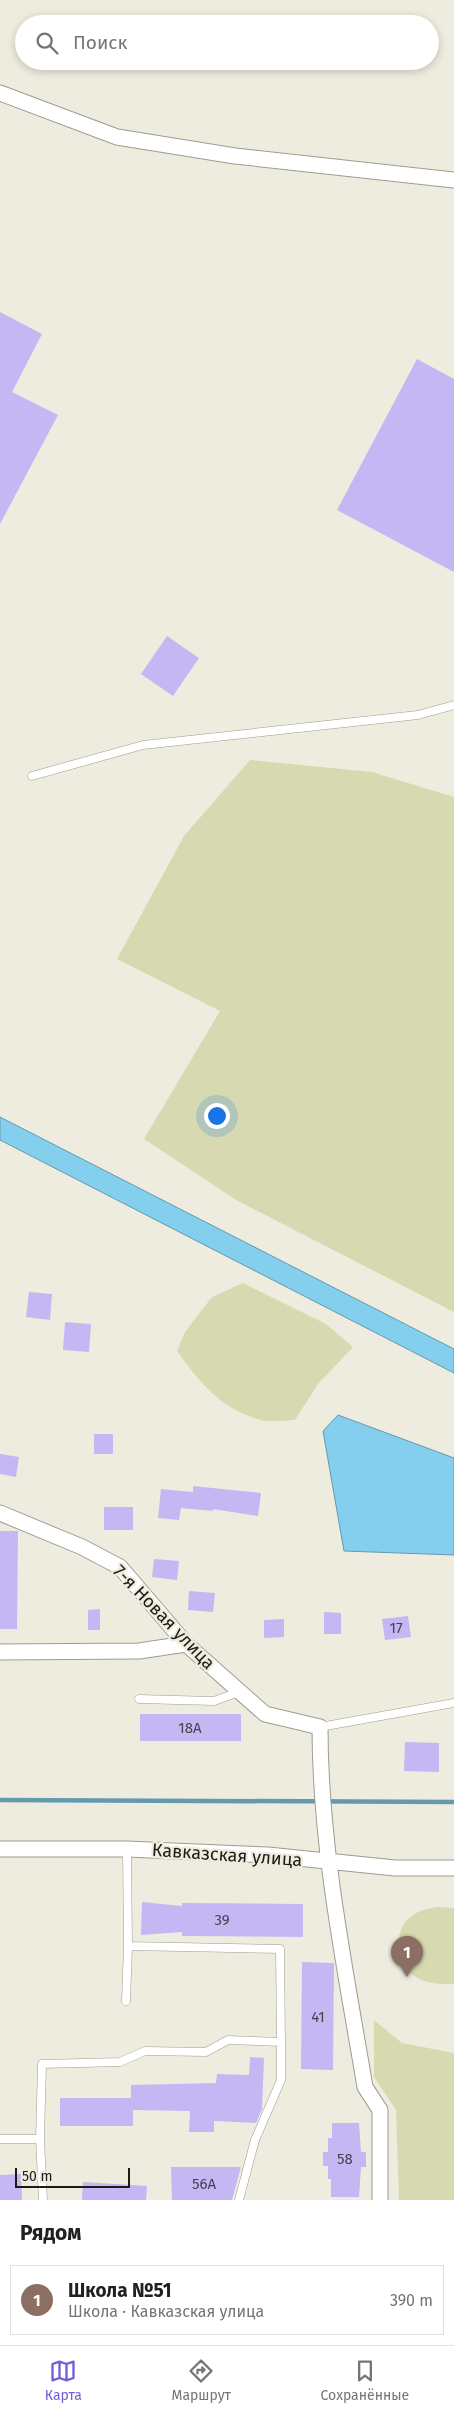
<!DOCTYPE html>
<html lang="ru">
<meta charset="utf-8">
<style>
:root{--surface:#fff;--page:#f2f2f2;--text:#202124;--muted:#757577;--line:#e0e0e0;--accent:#755cd6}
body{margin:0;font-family:"Fira Sans",sans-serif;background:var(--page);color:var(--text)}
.scale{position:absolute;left:15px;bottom:12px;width:115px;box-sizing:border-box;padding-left:5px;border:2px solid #1c1b16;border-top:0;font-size:14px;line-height:18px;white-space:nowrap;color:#1c1b16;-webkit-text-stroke:4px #eeecde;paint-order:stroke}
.you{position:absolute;left:216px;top:1115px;width:18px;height:18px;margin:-12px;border:4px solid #fff;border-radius:50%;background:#1a73e8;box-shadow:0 0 0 8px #1a73e833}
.badge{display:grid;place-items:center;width:32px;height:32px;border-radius:50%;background:var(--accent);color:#fff;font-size:16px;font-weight:700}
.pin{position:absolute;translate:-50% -41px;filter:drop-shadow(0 1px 2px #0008)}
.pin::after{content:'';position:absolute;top:26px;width:18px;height:15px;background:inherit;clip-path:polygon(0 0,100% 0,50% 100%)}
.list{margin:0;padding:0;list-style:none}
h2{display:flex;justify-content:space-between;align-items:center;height:65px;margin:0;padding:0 20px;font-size:21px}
h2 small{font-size:16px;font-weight:400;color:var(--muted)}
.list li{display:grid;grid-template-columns:32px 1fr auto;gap:15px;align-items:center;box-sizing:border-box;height:70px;margin:0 10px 10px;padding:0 10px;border:1px solid var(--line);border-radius:0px}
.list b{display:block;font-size:19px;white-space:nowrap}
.list p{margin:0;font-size:16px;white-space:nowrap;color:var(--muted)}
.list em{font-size:16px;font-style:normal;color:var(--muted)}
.icon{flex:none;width:28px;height:28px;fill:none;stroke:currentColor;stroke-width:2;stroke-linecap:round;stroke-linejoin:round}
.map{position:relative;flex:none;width:454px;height:2200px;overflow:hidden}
.search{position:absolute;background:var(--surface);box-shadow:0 2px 8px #0003;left:15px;right:15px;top:15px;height:55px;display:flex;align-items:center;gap:12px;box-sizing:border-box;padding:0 18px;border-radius:28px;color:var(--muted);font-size:19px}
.sheet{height:145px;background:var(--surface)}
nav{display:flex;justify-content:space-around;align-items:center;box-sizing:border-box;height:70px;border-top:1px solid var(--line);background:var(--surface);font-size:14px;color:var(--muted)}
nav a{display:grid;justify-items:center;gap:2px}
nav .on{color:var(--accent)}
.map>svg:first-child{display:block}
.green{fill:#d7dab0}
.water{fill:#84cfee;stroke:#6599ad}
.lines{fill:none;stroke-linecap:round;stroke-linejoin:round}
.stream{stroke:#6599ad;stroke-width:4.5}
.building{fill:#c5b7f4}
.lane-casing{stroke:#9e9c8f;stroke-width:9}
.street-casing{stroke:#9e9c8f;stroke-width:17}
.lane{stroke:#fff;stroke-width:8}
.street{stroke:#fff;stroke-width:15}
.labels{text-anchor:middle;stroke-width:4.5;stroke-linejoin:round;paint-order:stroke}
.number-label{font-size:15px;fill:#46424e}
.street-label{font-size:18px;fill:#1c1b16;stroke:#eeecde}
</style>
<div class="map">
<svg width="454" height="2200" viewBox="0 0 454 2200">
<rect width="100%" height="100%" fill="#eeecde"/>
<path class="green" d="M250 760 372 772 454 797V1312L236 1200 144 1139 220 1011 117 959 184 836Z
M243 1283 326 1324 353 1347 318 1384 295 1420C285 1420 271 1423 261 1420 222 1410 199 1382 177 1351L185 1332 212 1297Z
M437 1907 454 1908V1984C442 1984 426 1984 416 1977 398 1965 392 1935 408 1919 416 1911 426 1909 437 1907Z
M374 2020 402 2043 454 2053V2200H399L396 2110 374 2077Z"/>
<path class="water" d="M0 1117 454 1349V1373L0 1140Z
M338 1415 454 1458V1555L344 1551 323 1431Z"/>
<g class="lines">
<path class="stream" d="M0 1800 454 1802"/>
</g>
<path class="building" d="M0 312 42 334 12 392 58 415 0 524Z
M417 359 454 379V572L337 510Z
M167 636 199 658 173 696 141 674Z
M29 1292 52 1294 50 1320 26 1317Z
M65 1322 91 1324 89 1352 63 1350Z
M94 1434H113V1454H94Z
M0 1454 19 1457 16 1477 0 1474Z
M193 1486 261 1493 258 1516 213 1509V1511L181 1508 179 1520 158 1518 161 1489 193 1492Z
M104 1507H133V1530H104Z
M0 1531H18L17 1629H0Z
M154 1559 179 1561 177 1580 152 1577Z
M189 1591 215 1593 213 1612 188 1610Z
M100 1609V1630H88V1610Z
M324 1612 341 1613V1634H324Z
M408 1616 411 1637 385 1640 382 1619Z
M284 1619V1637L264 1638V1620Z
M140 1714H241V1741H140Z
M405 1742 439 1743V1772L404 1771Z
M142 1902 182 1906V1903L303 1904V1937L182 1936V1932L141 1935Z
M302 1962 334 1963 333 2070 301 2069Z
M250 2057 264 2058 262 2109 256 2123 214 2121V2132H189L190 2111 133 2110V2126H60V2098H131V2085L216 2083 217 2074 249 2075Z
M332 2123H359L361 2152H366V2167H361L359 2197H331V2179H328V2166H323V2152H328V2138H332Z
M171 2167H241L232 2200H172Z
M21 2174 22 2200H0V2175Z
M83 2182 147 2186 146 2200H82Z"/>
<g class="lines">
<defs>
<path id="lane" d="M32 776 143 745 418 715 454 705
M139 1699 214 1701 239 1692
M320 1727 454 1703
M127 1849 128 1946 280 1949 281 2042
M126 2001 128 1946
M0 2139H40L43 2200
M40 2139 42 2064 120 2062 145 2051 206 2052 228 2040 281 2042V2080L255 2140 239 2200"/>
<path id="street" d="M0 93 117 137 235 156 454 180
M0 1513 82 1547 120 1567 186 1644 265 1714 320 1727C320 1848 345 1967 365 2087L380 2110V2200
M0 1652 139 1651 186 1644
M0 1849H127L268 1855 395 1868H454"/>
</defs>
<use href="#lane" class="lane-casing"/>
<use href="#street" class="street-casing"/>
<use href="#lane" class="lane"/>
<use href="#street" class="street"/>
</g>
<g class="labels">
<g class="number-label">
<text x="396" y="1633">17</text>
<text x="190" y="1733">18А</text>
<text x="222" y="1925">39</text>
<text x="318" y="2022">41</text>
<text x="345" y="2164">58</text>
<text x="204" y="2189">56А</text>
</g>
<g class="street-label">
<text transform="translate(164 1617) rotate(46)" y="6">7-я Новая улица</text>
<text transform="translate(227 1855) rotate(4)" y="6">Кавказская улица</text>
</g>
</g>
</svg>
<div class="scale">50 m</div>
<div class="you"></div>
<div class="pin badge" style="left:407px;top:1977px;background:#8d6e63">1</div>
<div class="search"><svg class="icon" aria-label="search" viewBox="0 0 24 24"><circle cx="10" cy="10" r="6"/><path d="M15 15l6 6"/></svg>Поиск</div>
</div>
<section class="sheet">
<h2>Рядом<small></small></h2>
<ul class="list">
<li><span class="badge" style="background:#8d6e63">1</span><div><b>Школа №51</b><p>Школа · Кавказская улица</p></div><em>390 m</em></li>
</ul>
</section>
<nav>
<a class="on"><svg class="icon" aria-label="map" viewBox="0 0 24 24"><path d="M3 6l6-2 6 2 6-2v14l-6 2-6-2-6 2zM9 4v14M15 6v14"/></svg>Карта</a>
<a><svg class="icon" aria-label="directions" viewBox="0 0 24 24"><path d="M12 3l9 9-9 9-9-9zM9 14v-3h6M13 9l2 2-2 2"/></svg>Маршрут</a>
<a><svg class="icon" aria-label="saved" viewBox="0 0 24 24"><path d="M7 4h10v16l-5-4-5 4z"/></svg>Сохранённые</a>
</nav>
